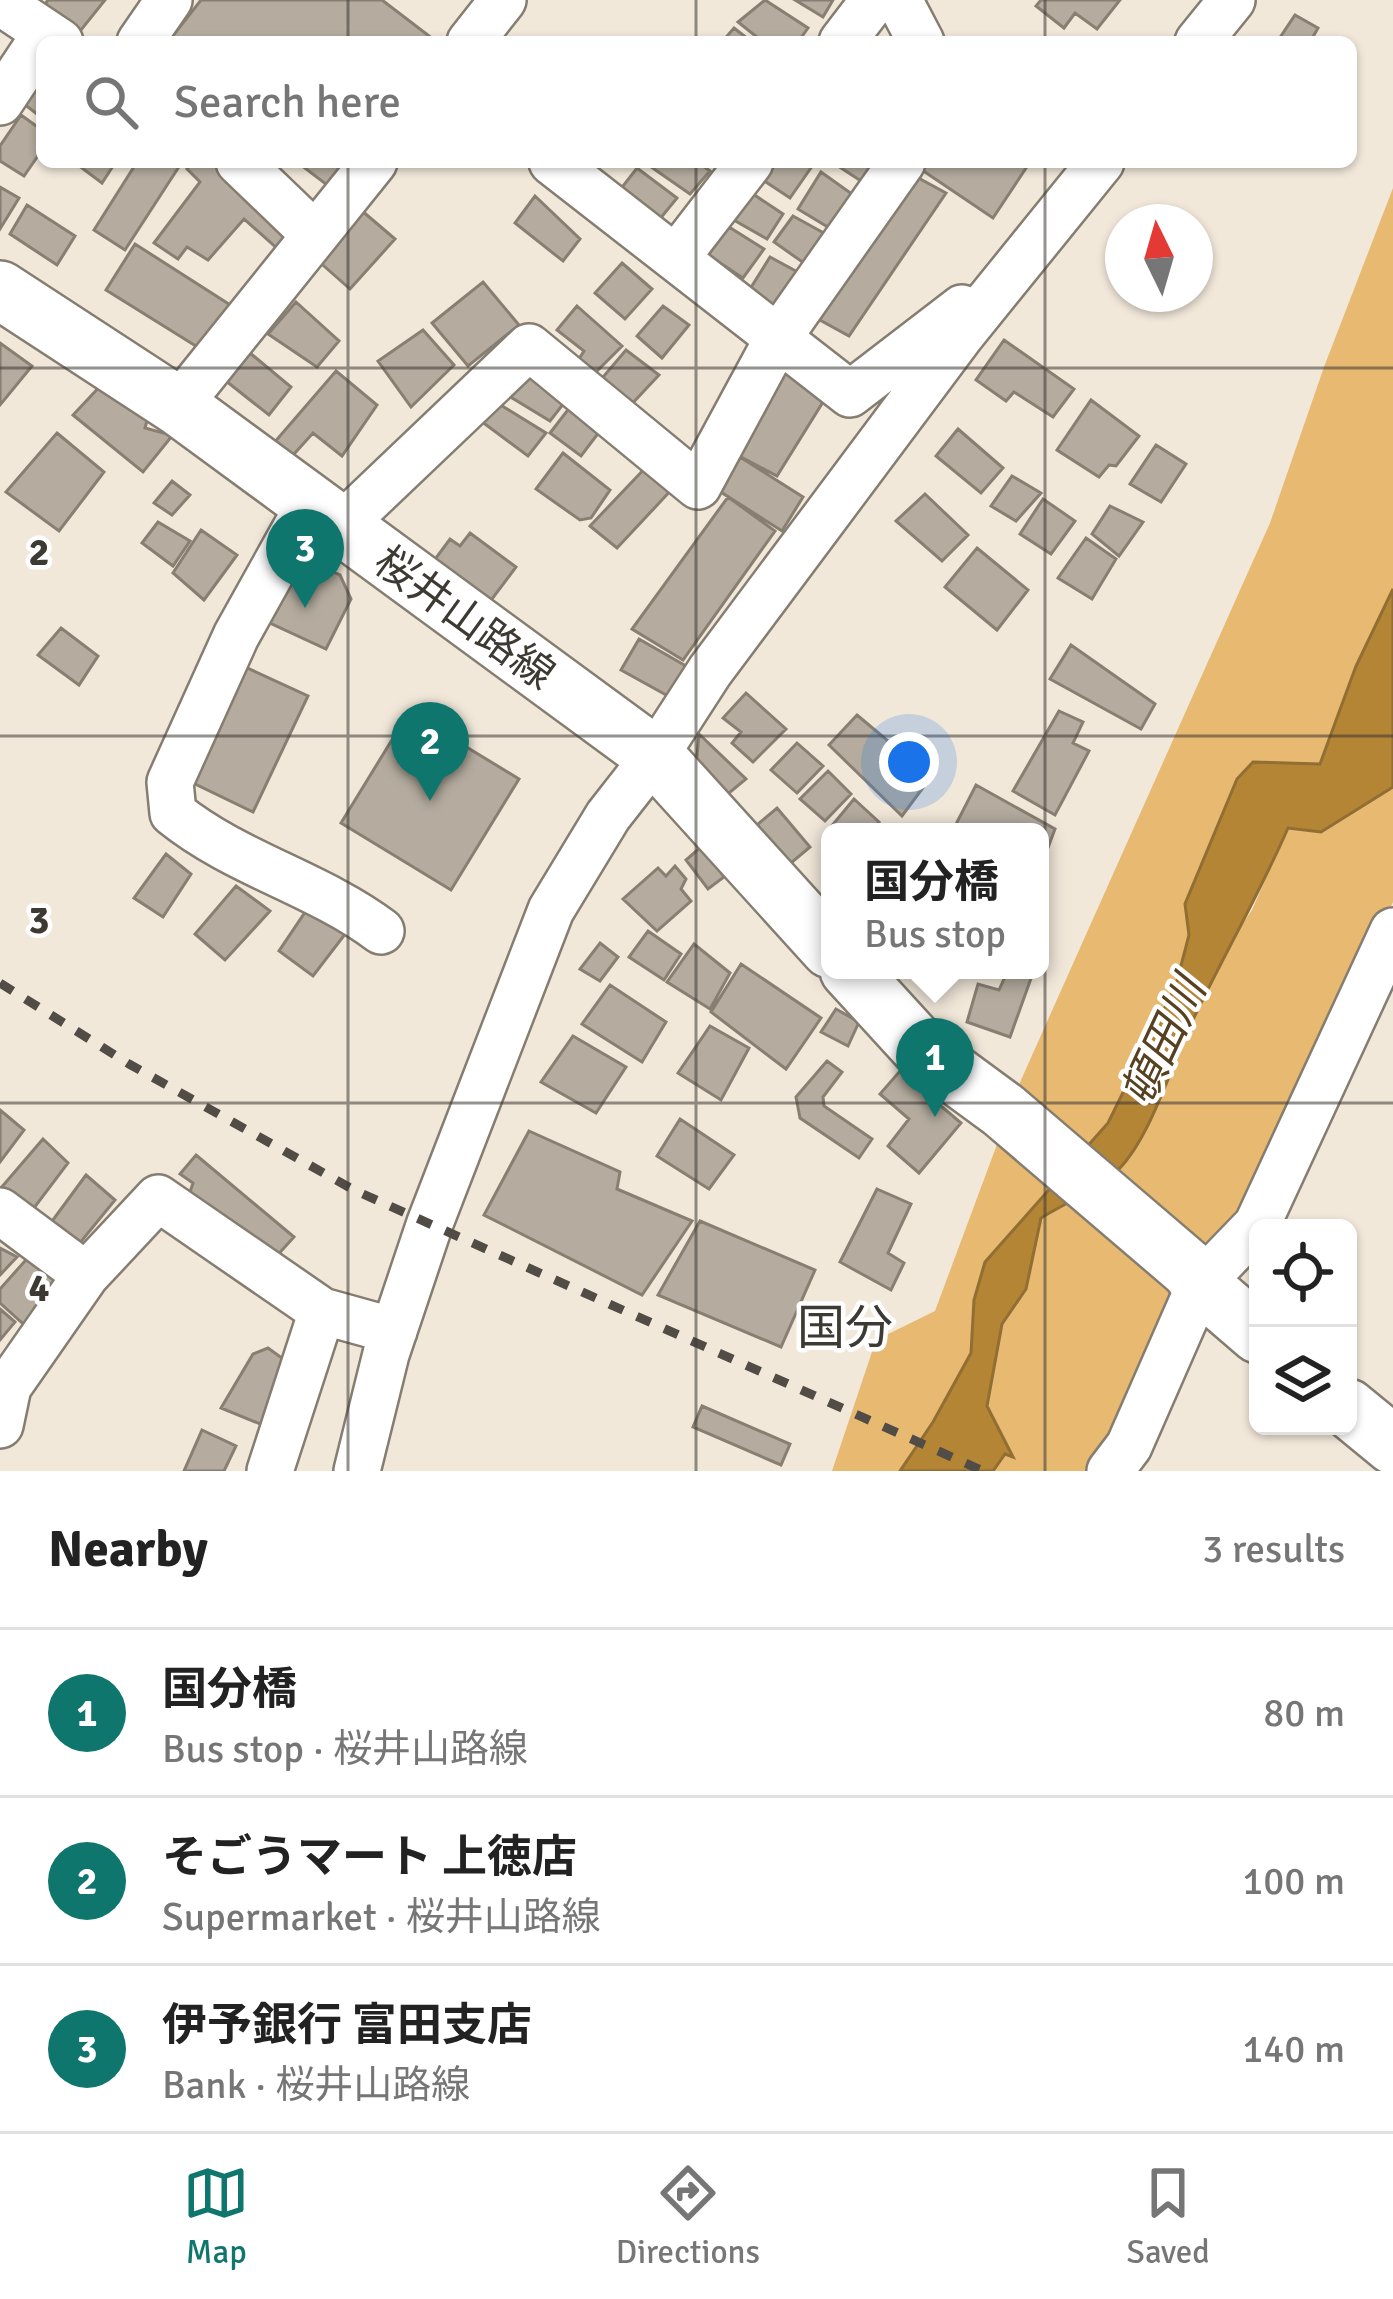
<!DOCTYPE html>
<meta charset="utf-8">
<style>
:root{--surface:#fff;--page:#f2f2f2;--text:#222;--muted:#767676;--line:#e0e0e0;--accent:#0f766e}
body{margin:0;font-family:Signika,"Noto Sans JP",sans-serif;background:var(--page);color:var(--text)}
.controls{position:absolute;right:36px;bottom:36px;display:grid;overflow:hidden;border-radius:18px;box-shadow:0 3px 9px #0004}
.controls button{width:108px;height:108px;display:grid;place-items:center;padding:0;border:0;border-bottom:3px solid var(--line);background:var(--surface);color:var(--text);font:60px sans-serif}
.compass{position:absolute;left:1105px;top:204px;width:108px;height:108px;border-radius:50%;background:var(--surface);box-shadow:0 3px 9px #0004;rotate:355deg}
.you{position:absolute;left:909px;top:762px;width:42px;height:42px;margin:-30px;border:9px solid #fff;border-radius:50%;background:#1a73e8;box-shadow:0 0 0 18px #1a73e833}
.badge{display:grid;place-items:center;width:78px;height:78px;border-radius:50%;background:var(--accent);color:#fff;font-size:39px;font-weight:700}
.pin{position:absolute;translate:-50% -99px;filter:drop-shadow(0 3px 6px #0008)}
.pin::after{content:'';position:absolute;top:63px;width:42px;height:36px;background:inherit;clip-path:polygon(0 0,100% 0,50% 100%)}
.popup{position:absolute;left:821px;top:823px;width:228px;height:156px;box-sizing:border-box;display:grid;place-content:center;border-radius:18px;background:var(--surface);filter:drop-shadow(0 3px 9px #0005);font-size:39px;white-space:nowrap;color:var(--muted)}
.popup b{font-size:45px;color:var(--text)}
.popup::after{content:'';position:absolute;left:50%;top:100%;margin-left:-24px;border:24px solid transparent;border-top-color:var(--surface)}
.list{margin:0;padding:0;list-style:none}
h2{display:flex;justify-content:space-between;align-items:center;height:156px;margin:0;padding:0 48px;font-size:51px}
h2 small{font-size:39px;font-weight:400;color:var(--muted)}
.list li{display:grid;grid-template-columns:78px 1fr auto;gap:36px;align-items:center;box-sizing:border-box;height:168px;padding:0 48px;border-top:3px solid var(--line)}
.list b{display:block;font-size:45px;white-space:nowrap}
.list p{margin:0;font-size:39px;white-space:nowrap;color:var(--muted)}
.list em{font-size:39px;font-style:normal;color:var(--muted)}
.icon{flex:none;width:66px;height:66px;fill:none;stroke:currentColor;stroke-width:2;stroke-linecap:round;stroke-linejoin:round}
.map{position:relative;flex:none;width:1393px;height:1471px;overflow:hidden}
.search{position:absolute;background:var(--surface);box-shadow:0 3px 9px #0004;left:36px;right:36px;top:36px;height:132px;display:flex;align-items:center;gap:30px;box-sizing:border-box;padding:0 42px;border-radius:18px;color:var(--muted);font-size:45px}
.sheet{height:660px;background:var(--surface)}
nav{display:flex;justify-content:space-around;align-items:center;box-sizing:border-box;height:168px;border-top:3px solid var(--line);background:var(--surface);font-size:33px;color:var(--muted)}
nav a{display:grid;justify-items:center;gap:6px}
nav .on{color:var(--accent)}
.map>svg:first-child{display:block}
.green{fill:#e7b971}
.water{fill:#b48535;stroke:#906e34;stroke-width:3}
.building{fill:#b5ac9f;stroke:#887f72;stroke-width:3}
.lines{fill:none;stroke-linecap:round;stroke-linejoin:round}
.minor-casing{stroke:#857d70;stroke-width:50}
.major-casing{stroke:#857d70;stroke-width:62}
.minor{stroke:#fff;stroke-width:45}
.major{stroke:#fff;stroke-width:57}
.rail{stroke:#514c45;stroke-width:9;stroke-dasharray:15 15;stroke-linecap:butt}
.grid{fill:none;stroke:#3d3933;stroke-width:3;stroke-opacity:0.55}
.labels{text-anchor:middle;stroke-width:9;stroke-linejoin:round;paint-order:stroke}
.street-label{font-size:42px;fill:#3d3933;stroke:#fff}
.water-label{font-size:45px;font-style:italic;fill:#564120;stroke:#fff}
.quarter-label{font-size:48px;fill:#3d3933;stroke:#fff}
.grid-label{font-size:39px;text-anchor:middle;font-weight:bold;fill:#3d3933;stroke:#fff;stroke-width:9;stroke-linejoin:round;paint-order:stroke}
</style>
<div class="map">
<svg width="1393" height="1471" viewBox="0 0 1393 1471">
<rect width="100%" height="100%" fill="#f2e8da"/>
<path class="green" d="M1393 188V589L1356 666 1319 764 1253 762 1186 912 1189 935 1176 985 1108 1123 974 1300 971 1353 933 1422 900 1471H832L876 1340 935 1311 1021 1080 1270 523 1324 367Z
M1393 787V902L1251 1203 1089 1471H993L1005 1453 1012 1455 987 1407 1002 1324 1026 1289 1039 1217 1119 1169 1157 1106 1188 1031 1233 938 1252 910 1288 828Z"/>
<path class="water" d="M1393 589V787L1321 832 1288 828C1258 897 1221 960 1189 1028 1171 1068 1150 1137 1119 1169 1102 1187 1063 1204 1041 1218L1026 1289 1002 1324 987 1406 1013 1457 1005 1454 993 1471H900L933 1422 971 1353 974 1300 985 1262 1108 1123 1176 985 1189 935 1185 904 1237 779 1253 762 1320 764 1356 666Z"/>
<path class="building" d="M48 0H105L81 30 40 11Z
M201 0H382L437 42H168Z
M765 0 808 28 798 42H763L738 22Z
M795 0H833L823 17Z
M1041 0H1120L1097 29 1075 13 1064 28 1036 6Z
M1295 15 1318 28 1310 42H1277Z
M734 28 752 42H722Z
M42 59V118L15 97Z
M21 115 42 130V150L24 176 0 161V146Z
M74 162H114L115 163 102 183Z
M137 162H182L125 250 94 230Z
M193 162H227L296 226 279 250 244 219 208 260 187 247 178 259 154 243 200 182 187 169Z
M297 162H351L331 188Z
M644 162H698L710 171 690 194Z
M767 162H815L790 198 757 176Z
M832 162H877L861 181Z
M910 162H1030L993 218Z
M637 168 677 198 655 225 616 195Z
M821 172 859 199 836 232 798 209Z
M913 175 946 193 849 336 818 319Z
M0 187 19 198 0 229Z
M750 192 783 214 767 239 732 219Z
M535 196 580 239 563 261 515 223Z
M27 205 75 236 57 265 10 234Z
M361 210 395 239 350 289 316 259Z
M793 216 831 237 811 268 774 242Z
M729 227 764 249 743 278 708 255Z
M135 244 235 308 207 353 106 290Z
M770 257 805 276 778 317 745 297Z
M622 263 652 289 625 319 595 293Z
M483 282 519 325 468 366 432 323Z
M296 302 339 341 317 367 268 334Z
M577 306 622 346 590 378 575 365 584 351 557 330Z
M663 306 689 325 662 358 637 336Z
M423 330 454 365 411 407 378 361Z
M1004 340 1074 389 1053 417 1014 392 1006 401 976 380Z
M0 343 32 366 0 405Z
M626 350 659 375 629 407 598 383Z
M250 353 291 387 269 415 226 381Z
M773 362 828 394 777 476 726 449Z
M528 364 571 394 550 421 504 393Z
M336 371 377 405 342 456 313 433 285 464 267 451Z
M106 380 151 406 145 428 163 433 168 417 180 426 143 472 73 415Z
M1091 400 1139 436 1116 466 1109 465 1099 477 1057 450Z
M574 402 606 423 581 456 550 433Z
M499 404 546 433 528 456 481 421Z
M958 429 1003 468 981 493 936 456Z
M57 433 104 472 59 531 6 492Z
M1156 445 1186 464 1161 502 1130 484Z
M563 453 610 490 591 518 580 520 536 489Z
M740 457 803 497 782 531 716 489Z
M649 464 675 486 617 548 590 526Z
M1012 476 1041 493 1016 521 991 506Z
M172 481 190 495 172 515 154 503Z
M925 494 968 535 942 561 896 521Z
M728 497 775 531 683 660 632 629Z
M1043 499 1075 521 1051 554 1020 534Z
M1110 506 1143 522 1119 556 1092 534Z
M158 522 190 541 173 566 142 543Z
M201 530 237 555 204 600 173 573Z
M470 533 516 567 486 607 430 566 450 539 460 546Z
M1086 538 1116 559 1092 599 1058 578Z
M977 548 1028 590 997 630 945 587Z
M288 552 340 575 351 599 326 649 259 618Z
M61 628 98 656 79 685 38 655Z
M639 639 686 666 668 696 621 670Z
M1071 645 1155 704 1141 729 1050 679Z
M243 666 308 696 253 812 189 781Z
M746 693 786 729 753 762 732 743 741 732 723 718Z
M1059 711 1083 722 1073 743 1089 751 1055 815 1013 791Z
M409 712 519 779 451 890 341 823Z
M857 715 931 777 902 816 829 745Z
M699 734 746 779 717 803 695 779Z
M797 743 823 766 797 793 771 770Z
M828 771 851 794 825 821 800 799Z
M976 785 1055 829 1040 869V832H952Z
M854 799 879 822 870 832H835L830 828Z
M777 808 810 847 779 873 750 831Z
M702 846 724 877 708 889 686 860Z
M166 854 191 874 163 917 134 898Z
M675 866 686 879 681 889 691 901 657 931 623 899 658 868 666 876Z
M236 886 270 911 225 960 195 934Z
M312 902 349 929 313 976 279 951Z
M648 931 681 954 664 980 629 957Z
M600 943 618 957 600 981 580 969Z
M694 944 730 973 710 1009 667 982Z
M741 964 821 1018 786 1069 711 1012Z
M1008 970H1034L1010 1037 967 1022 978 984 999 990Z
M610 985 666 1022 642 1062 582 1024Z
M836 1009 859 1022 848 1046 821 1032Z
M710 1026 749 1048 721 1100 678 1073Z
M573 1036 626 1067 596 1113 541 1082Z
M827 1061 842 1072 823 1097 824 1106 872 1139 859 1158 800 1118 796 1097Z
M900 1071 961 1123 919 1173 888 1146 909 1119 880 1094Z
M0 1110 24 1130 0 1162Z
M680 1119 734 1155 709 1189 657 1156Z
M529 1131 620 1172 617 1189 692 1221 642 1295 484 1215Z
M43 1139 68 1163 31 1212 0 1189Z
M196 1155 294 1237 273 1260 189 1195 193 1183 180 1174Z
M86 1175 115 1200 75 1249 47 1228Z
M877 1189 911 1204 888 1253 904 1263 891 1290 840 1262Z
M700 1221 815 1270 781 1347 658 1295Z
M0 1248 17 1257 0 1275Z
M33 1252 65 1278 29 1329 0 1303V1289Z
M0 1309 15 1322 0 1340Z
M268 1348 293 1366 275 1430 221 1408 253 1354Z
M702 1406 790 1444 781 1465 693 1427Z
M202 1430 236 1446 224 1471H184Z"/>
<g class="lines">
<defs>
<path id="minor" d="M899 0 921 42
M0 2 60 42
M140 42 169 0
M470 42 503 0
M842 42 874 0
M1198 42 1232 0
M0 102 46 33
M239 162 315 235
M552 162 850 394 962 308
M676 258 750 162
M178 406 374 162
M310 503 236 636 170 782 173 813C236 864 317 883 381 931
M341 526 529 347 698 486 778 338 902 162
M0 1211 86 1275 8 1387 0 1425
M86 1275 158 1198 322 1311 394 1331
M270 1471 322 1311
M357 1471 386 1354 430 1223 551 910 608 816 655 756 710 671 961 335 1101 162
M1110 1471 1129 1446 1200 1284 1257 1225 1393 931"/>
<path id="major" d="M0 290 178 406 655 756 830 949
M849 970 924 1052 1003 1110 1190 1270 1200 1284 1258 1334
M1348 1408 1393 1445"/>
</defs>
<use href="#minor" class="minor-casing"/>
<use href="#major" class="major-casing"/>
<use href="#minor" class="minor"/>
<use href="#major" class="major"/>
<path class="rail" d="M0 983 129 1064 354 1190 983 1471"/>
</g>
<path class="grid" d="M348 0V42M696 0V42M1045 0V42M348 162V1471M696 162V1471M1045 162V1471M0 368H1393M0 736H1393M0 1103H1393"/>
<g class="labels">
<g class="street-label">
<text transform="translate(465 617) rotate(36)" y="15">桜井山路線</text>
</g>
<g class="water-label">
<text transform="translate(1163 1041) rotate(-65)" y="16">頓田川</text>
</g>
<g class="quarter-label">
<text x="845" y="1344">国分</text>
</g>
</g>
<g class="grid-label">
<text x="39" y="565">2</text>
<text x="39" y="933">3</text>
<text x="39" y="1301">4</text>
</g>
</svg>
<div class="controls">
<button><svg class="icon" aria-label="locate" viewBox="0 0 24 24"><circle cx="12" cy="12" r="6"/><path d="M12 2v4M12 18v4M2 12h4M18 12h4"/></svg></button>
<button><svg class="icon" aria-label="layers" viewBox="0 0 24 24"><path d="M12 4l9 5-9 5-9-5zM3 14l9 5 9-5"/></svg></button>
</div>
<svg class="compass" viewBox="-18 -18 36 36"><path d="M0-13l5 13h-10z" fill="#e53935"/><path d="M0 13l5-13h-10z" fill="#767676"/></svg>
<div class="you"></div>
<div class="pin badge" style="left:935px;top:1117px">1</div>
<div class="popup"><b>国分橋</b>Bus stop</div>
<div class="pin badge" style="left:430px;top:801px">2</div>
<div class="pin badge" style="left:305px;top:608px">3</div>
<div class="search"><svg class="icon" aria-label="search" viewBox="0 0 24 24"><circle cx="10" cy="10" r="6"/><path d="M15 15l6 6"/></svg>Search here</div>
</div>
<section class="sheet">
<h2>Nearby<small>3 results</small></h2>
<ul class="list">
<li><span class="badge">1</span><div><b>国分橋</b><p>Bus stop · 桜井山路線</p></div><em>80 m</em></li>
<li><span class="badge">2</span><div><b>そごうマート 上徳店</b><p>Supermarket · 桜井山路線</p></div><em>100 m</em></li>
<li><span class="badge">3</span><div><b>伊予銀行 富田支店</b><p>Bank · 桜井山路線</p></div><em>140 m</em></li>
</ul>
</section>
<nav>
<a class="on"><svg class="icon" aria-label="map" viewBox="0 0 24 24"><path d="M3 6l6-2 6 2 6-2v14l-6 2-6-2-6 2zM9 4v14M15 6v14"/></svg>Map</a>
<a><svg class="icon" aria-label="directions" viewBox="0 0 24 24"><path d="M12 3l9 9-9 9-9-9zM9 14v-3h6M13 9l2 2-2 2"/></svg>Directions</a>
<a><svg class="icon" aria-label="saved" viewBox="0 0 24 24"><path d="M7 4h10v16l-5-4-5 4z"/></svg>Saved</a>
</nav>
